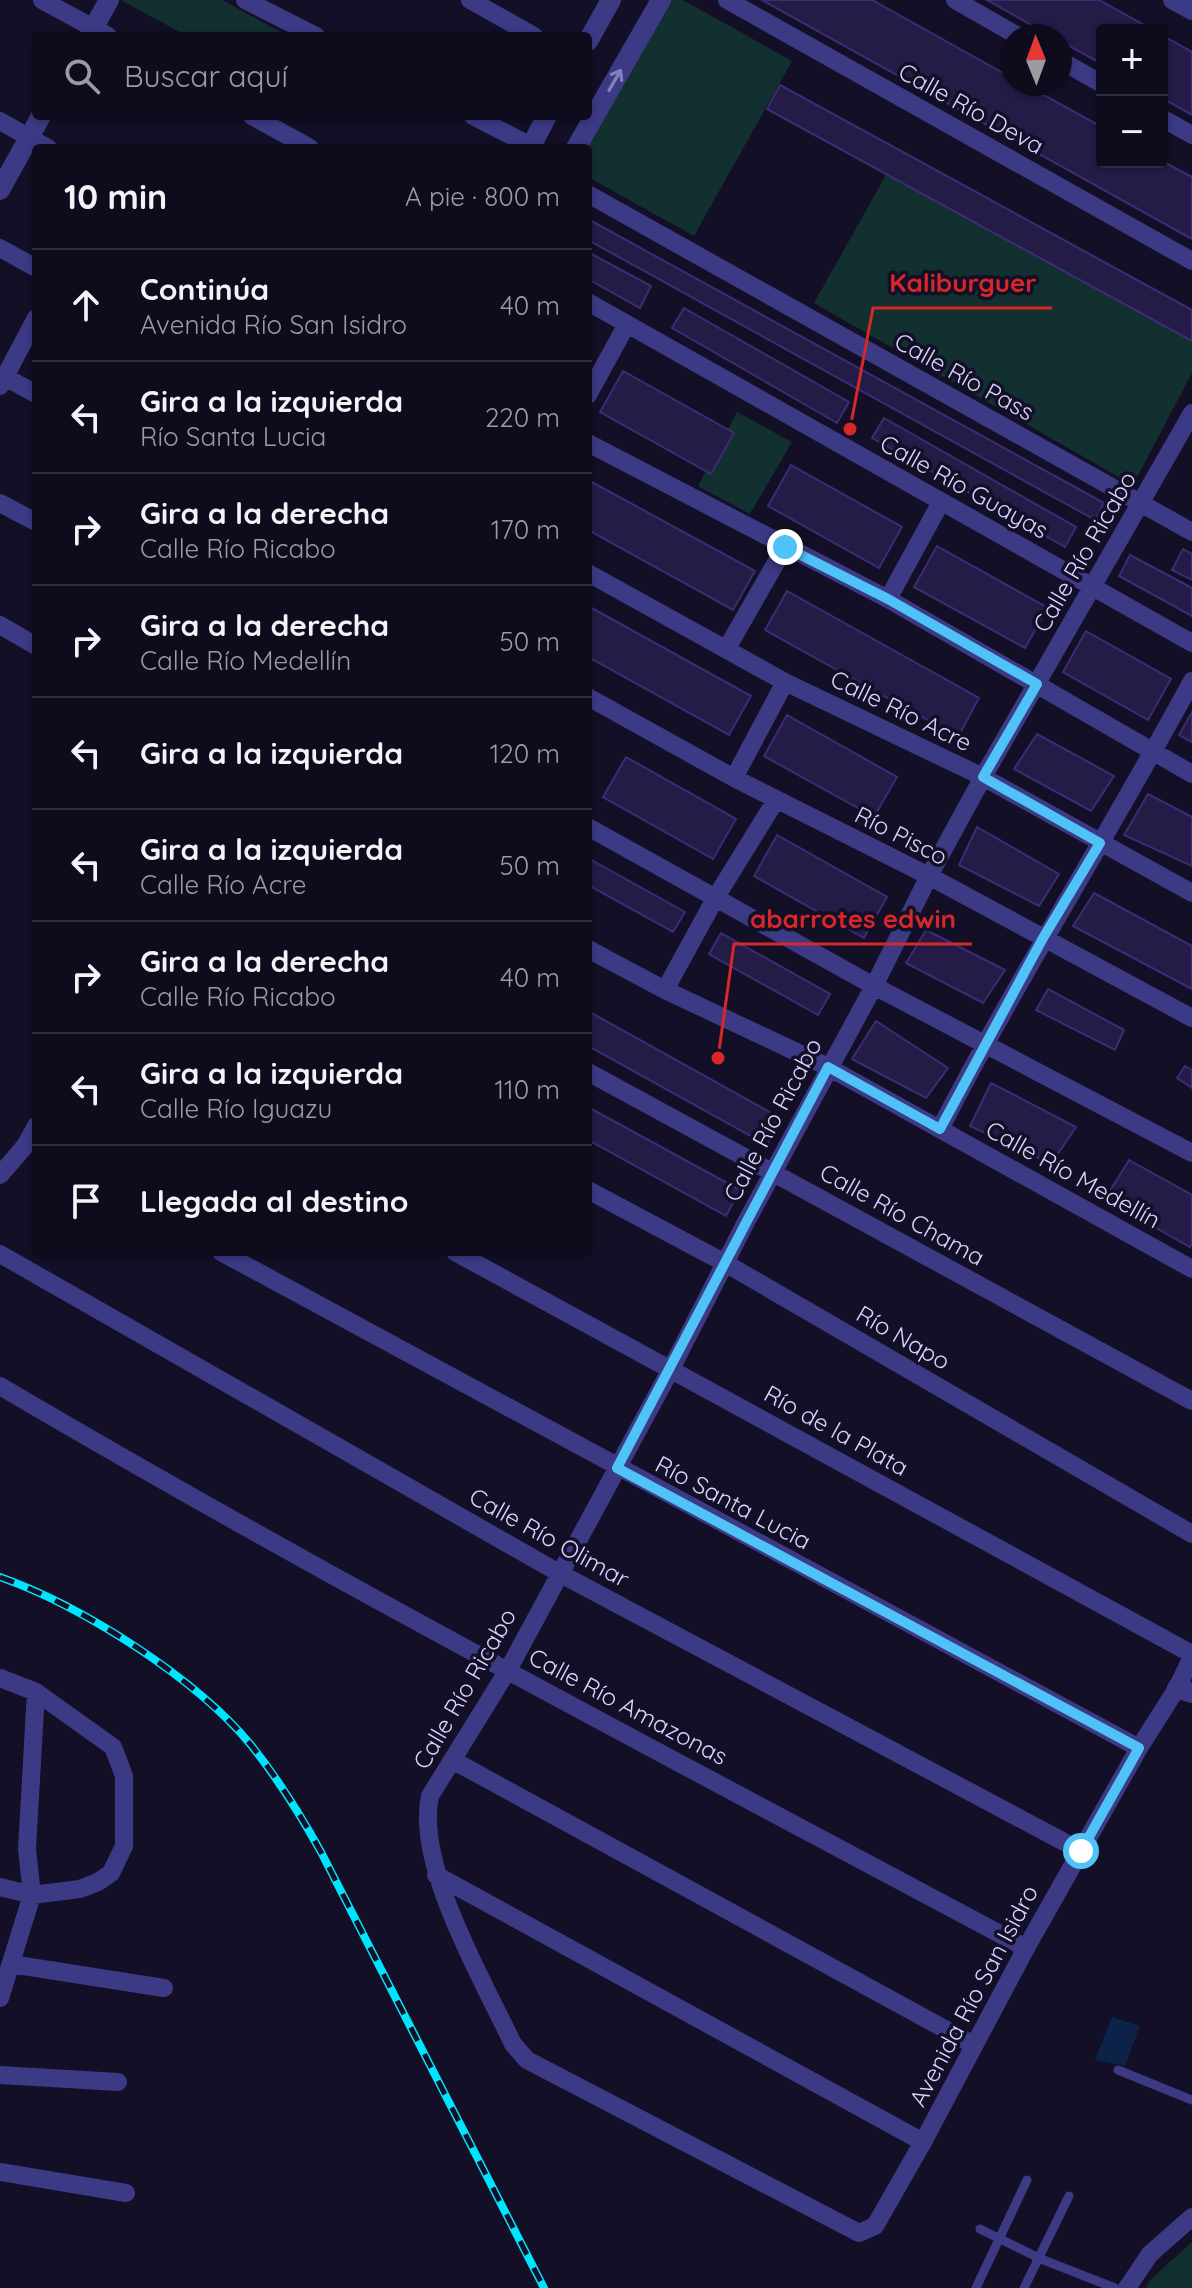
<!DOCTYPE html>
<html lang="es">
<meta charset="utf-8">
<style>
:root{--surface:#0e0b1c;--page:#171425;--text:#f1f3f6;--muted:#9b9ba3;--line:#2e2b3b}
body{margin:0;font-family:Quicksand,sans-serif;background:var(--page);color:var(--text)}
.controls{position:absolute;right:24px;top:24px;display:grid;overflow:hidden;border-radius:8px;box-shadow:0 2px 6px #0004}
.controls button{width:72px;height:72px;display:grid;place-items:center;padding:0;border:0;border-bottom:2px solid var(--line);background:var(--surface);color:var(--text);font:40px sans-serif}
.compass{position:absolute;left:1000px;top:24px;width:72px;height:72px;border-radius:50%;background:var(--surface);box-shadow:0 2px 6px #0004;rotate:359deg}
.stop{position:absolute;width:24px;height:24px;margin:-18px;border:6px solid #4fc3f7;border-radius:50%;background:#fff}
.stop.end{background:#4fc3f7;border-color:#fff;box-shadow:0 2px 8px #0008}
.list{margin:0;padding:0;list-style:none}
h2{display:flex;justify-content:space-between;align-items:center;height:104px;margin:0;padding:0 32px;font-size:34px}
h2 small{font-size:26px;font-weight:400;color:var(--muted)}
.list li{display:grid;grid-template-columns:52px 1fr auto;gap:24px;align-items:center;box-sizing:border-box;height:112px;padding:0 32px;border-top:2px solid var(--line)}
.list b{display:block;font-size:30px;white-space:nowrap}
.list p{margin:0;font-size:26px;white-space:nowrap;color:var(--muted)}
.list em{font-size:26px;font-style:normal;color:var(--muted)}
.icon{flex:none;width:44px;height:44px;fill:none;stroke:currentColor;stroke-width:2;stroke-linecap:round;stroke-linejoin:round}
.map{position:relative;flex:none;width:1192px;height:2288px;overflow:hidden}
.search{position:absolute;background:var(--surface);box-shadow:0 2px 6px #0004;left:32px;top:32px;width:560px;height:88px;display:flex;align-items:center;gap:20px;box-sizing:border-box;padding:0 28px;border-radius:8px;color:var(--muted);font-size:30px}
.panel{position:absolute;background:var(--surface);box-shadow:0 2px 6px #0004;left:32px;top:144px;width:560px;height:1112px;border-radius:8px}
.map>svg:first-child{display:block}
.green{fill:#12302f}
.water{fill:#0c2248}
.building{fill:#241b47;stroke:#3b2d73;stroke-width:2}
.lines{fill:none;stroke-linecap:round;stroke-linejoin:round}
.service{stroke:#3d3a85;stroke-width:9}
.minor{stroke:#3d3a85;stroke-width:18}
.tertiary{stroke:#3d3a85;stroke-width:20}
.rail-casing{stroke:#00e5ff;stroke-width:8}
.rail{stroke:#130f26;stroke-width:5;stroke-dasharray:15;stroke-linecap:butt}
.oneway{stroke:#837fbc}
.route{stroke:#4fc3f7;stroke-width:10}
.labels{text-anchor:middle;stroke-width:7;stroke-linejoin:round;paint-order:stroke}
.street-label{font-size:24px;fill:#d9d4ff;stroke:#130f26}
.leader{fill:none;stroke:#d62828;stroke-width:3}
.callout-dot{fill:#d62828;stroke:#130f26;stroke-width:3}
.callout-label{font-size:26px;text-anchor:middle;font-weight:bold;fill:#d62828;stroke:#130f26;stroke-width:7;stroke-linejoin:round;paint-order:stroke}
</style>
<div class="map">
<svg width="1192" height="2288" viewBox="0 0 1192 2288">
<rect width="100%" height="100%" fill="#130f26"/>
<path class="green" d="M121 0H222L288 36H187Z
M659 0H683L792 61 694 236 588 177V148H575Z
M887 173 1192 341V373L1133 485 814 303Z
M737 412 792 442 750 514 698 486Z
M1192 2242V2288H1146L1149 2281Z"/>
<path class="water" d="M1112 2017 1140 2026 1125 2066 1095 2060Z"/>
<path class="building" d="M762 0H872L1012 78V84H1024L1102 127V162L1162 161 1192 177V239Z
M987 0H1099L1153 30H1102V64L1060 41V36H1051Z
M1162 35 1192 52V115L1162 98Z
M780 85 1192 310V341L767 109Z
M588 219 1104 503 1095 520 588 240Z
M588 252 651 286 640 308 588 279Z
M684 308 849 402 837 423 672 328Z
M623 371 734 433 711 474 600 412Z
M884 418 1076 527 1065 547 872 438Z
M791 465 902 527 879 568 768 506Z
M588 480 755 571 733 610 588 530Z
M937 546 1048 608 1025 648 914 587Z
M1183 549 1192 554V580L1172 570Z
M1130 555 1192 588V616L1119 576Z
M787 591 979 698 958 737 765 630Z
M588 606 751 696 729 735 588 657Z
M1086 631 1171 679 1148 720 1063 672Z
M1192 712V742L1179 735Z
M787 715 897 777 874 817 764 756Z
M1037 734 1114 776 1091 811 1014 769Z
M626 757 736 819 713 859 603 797Z
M1148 794 1192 817V866L1124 835Z
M977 827 1059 874 1039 906 959 865Z
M777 835 887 897 864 938 754 876Z
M588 858 685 912 673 932 588 885Z
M1094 893 1192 946V989L1073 926Z
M926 930 1005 970 983 1003 906 963Z
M721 933 830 994 818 1015 709 954Z
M1048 989 1124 1030 1115 1050 1036 1010Z
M588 1011 782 1119 767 1145 588 1046Z
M876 1021 948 1068 926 1098 852 1059Z
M1185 1066 1192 1070V1088L1177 1078Z
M991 1083 1076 1127 1051 1164 970 1126Z
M588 1107 740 1190 726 1216 588 1140Z
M1129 1160 1192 1195V1243L1190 1247 1105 1199Z"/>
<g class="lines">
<path class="service" d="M1118 2070 1192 2100
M980 2229 1041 2259 1115 2288
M976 2288 1027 2180
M1024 2288 1069 2196"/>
<path class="minor" d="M42 0 108 36
M245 0 316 36
M470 0 534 36
M727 0 1192 261
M955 0 1018 36
M1172 0 1192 11
M1060 60 1102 84
M252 116 310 148
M473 116 531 146
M1162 118 1192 135
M0 121 48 148
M588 194 1192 532
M0 248 36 268
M588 302 1192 643
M5 377 36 394
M0 386 36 318
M588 395 627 324
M1192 413 983 777 929 876 874 986 746 1222 671 1369 508 1670 430 1796C415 1865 483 1980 513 2044L527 2060 859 2233 875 2226 923 2142 1026 1948 1139 1748 1177 1688 1192 1657
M588 443 888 599 1192 774
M0 503 36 522
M588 573 785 682 983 777 1192 893
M888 599 941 502
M0 625 36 646
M727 648 785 547
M588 697 734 778 929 876 1192 1018
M734 778 785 682
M588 827 874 986 1192 1153
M588 949 665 990 828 1067 1192 1269
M665 990 716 897 776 800
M588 1072 1192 1401
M940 1129C1019 976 1110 832 1192 681
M0 1175 25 1146 36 1126
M588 1190 725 1263 1192 1534
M221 1252 1139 1748
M455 1252 1192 1654
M0 1254 559 1573 1081 1851
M0 1386C336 1584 682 1764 1026 1948
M0 1678 36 1692 113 1747 124 1776V1846L111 1873 98 1882 80 1889 32 1895 0 1887
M454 1761 974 2045
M436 1875 923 2142
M11 1964 164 1988
M0 1998 32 1895 27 1849 36 1692
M0 2075 118 2082
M0 2172 126 2193
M1127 2288 1150 2254 1192 2217"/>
<path class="tertiary" d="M89 36 109 0
M588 41 611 0
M530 148 547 116
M576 148 661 0
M0 190 41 116
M1177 1688 1192 1693"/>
<defs>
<path id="rail" d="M0 1577C82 1606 196 1678 251 1745 278 1779 300 1814 321 1852L544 2288"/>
</defs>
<use href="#rail" class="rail-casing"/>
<use href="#rail" class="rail"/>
</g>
<defs><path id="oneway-shaft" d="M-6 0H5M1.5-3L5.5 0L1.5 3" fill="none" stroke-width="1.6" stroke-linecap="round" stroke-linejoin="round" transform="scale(2)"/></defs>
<use class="oneway" href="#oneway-shaft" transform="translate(615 80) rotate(-60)"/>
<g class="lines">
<path class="route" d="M785 547 888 599 1037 684 983 777 1100 843 1043 938 940 1129 828 1067 617 1468 1139 1748 1081 1851"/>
</g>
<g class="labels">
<g class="street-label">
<text transform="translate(971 109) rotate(29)" y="8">Calle Río Deva</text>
<text transform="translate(964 377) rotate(29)" y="8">Calle Río Pass</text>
<text transform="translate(964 487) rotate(29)" y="8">Calle Río Guayas</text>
<text transform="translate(1085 552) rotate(-60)" y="8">Calle Río Ricabo</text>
<text transform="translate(901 711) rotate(26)" y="8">Calle Río Acre</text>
<text transform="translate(901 836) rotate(27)" y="8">Río Pisco</text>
<text transform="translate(773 1120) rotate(-62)" y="8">Calle Río Ricabo</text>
<text transform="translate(1073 1175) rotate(29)" y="8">Calle Río Medellín</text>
<text transform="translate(902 1215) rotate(29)" y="8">Calle Río Chama</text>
<text transform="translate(903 1338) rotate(30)" y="8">Río Napo</text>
<text transform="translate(836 1431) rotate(29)" y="8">Río de la Plata</text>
<text transform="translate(733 1503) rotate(28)" y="8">Río Santa Lucia</text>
<text transform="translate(549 1538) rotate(29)" y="8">Calle Río Olimar</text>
<text transform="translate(465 1689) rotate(-60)" y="8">Calle Río Ricabo</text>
<text transform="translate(628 1707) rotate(28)" y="8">Calle Río Amazonas</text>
<text transform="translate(974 1996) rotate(-62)" y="8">Avenida Río San Isidro</text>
</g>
</g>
<path class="leader" d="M850 429L873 308H1052M718 1058L734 944H972"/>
<g class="callout-dot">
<circle cx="850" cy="429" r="8"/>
<circle cx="718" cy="1058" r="8"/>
</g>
<g class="callout-label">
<text x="963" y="292">Kaliburguer</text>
<text x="853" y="928">abarrotes edwin</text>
</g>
</svg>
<div class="controls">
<button>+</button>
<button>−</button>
</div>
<svg class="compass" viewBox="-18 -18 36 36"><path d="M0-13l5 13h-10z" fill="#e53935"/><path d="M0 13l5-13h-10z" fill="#9b9ba3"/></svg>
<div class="stop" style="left:1081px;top:1851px"></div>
<div class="stop end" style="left:785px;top:547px"></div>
<div class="search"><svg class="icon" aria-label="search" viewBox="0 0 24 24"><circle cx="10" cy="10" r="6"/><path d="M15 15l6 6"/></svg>Buscar aquí</div>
<section class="panel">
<h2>10 min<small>A pie · 800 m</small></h2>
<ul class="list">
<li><svg class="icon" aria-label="ahead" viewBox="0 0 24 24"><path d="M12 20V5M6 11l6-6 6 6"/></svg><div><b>Continúa</b><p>Avenida Río San Isidro</p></div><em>40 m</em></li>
<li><svg class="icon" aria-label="left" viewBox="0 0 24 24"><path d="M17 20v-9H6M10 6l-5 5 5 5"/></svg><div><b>Gira a la izquierda</b><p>Río Santa Lucia</p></div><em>220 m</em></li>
<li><svg class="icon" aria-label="right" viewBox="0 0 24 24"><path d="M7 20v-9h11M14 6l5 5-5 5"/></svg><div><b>Gira a la derecha</b><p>Calle Río Ricabo</p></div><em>170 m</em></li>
<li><svg class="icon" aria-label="right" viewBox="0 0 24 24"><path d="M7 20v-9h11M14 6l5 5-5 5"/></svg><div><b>Gira a la derecha</b><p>Calle Río Medellín</p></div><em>50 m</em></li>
<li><svg class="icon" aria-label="left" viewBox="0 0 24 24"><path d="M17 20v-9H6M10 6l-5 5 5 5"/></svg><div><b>Gira a la izquierda</b></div><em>120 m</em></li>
<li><svg class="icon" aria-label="left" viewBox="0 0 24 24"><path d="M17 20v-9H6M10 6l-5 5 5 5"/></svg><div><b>Gira a la izquierda</b><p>Calle Río Acre</p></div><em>50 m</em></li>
<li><svg class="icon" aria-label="right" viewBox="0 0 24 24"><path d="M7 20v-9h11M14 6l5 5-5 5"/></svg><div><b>Gira a la derecha</b><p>Calle Río Ricabo</p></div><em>40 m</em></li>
<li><svg class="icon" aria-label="left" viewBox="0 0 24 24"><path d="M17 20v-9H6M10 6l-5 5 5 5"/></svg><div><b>Gira a la izquierda</b><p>Calle Río Iguazu</p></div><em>110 m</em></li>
<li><svg class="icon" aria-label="arrive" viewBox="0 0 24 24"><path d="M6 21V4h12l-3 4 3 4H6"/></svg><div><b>Llegada al destino</b></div></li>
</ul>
</section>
</div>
